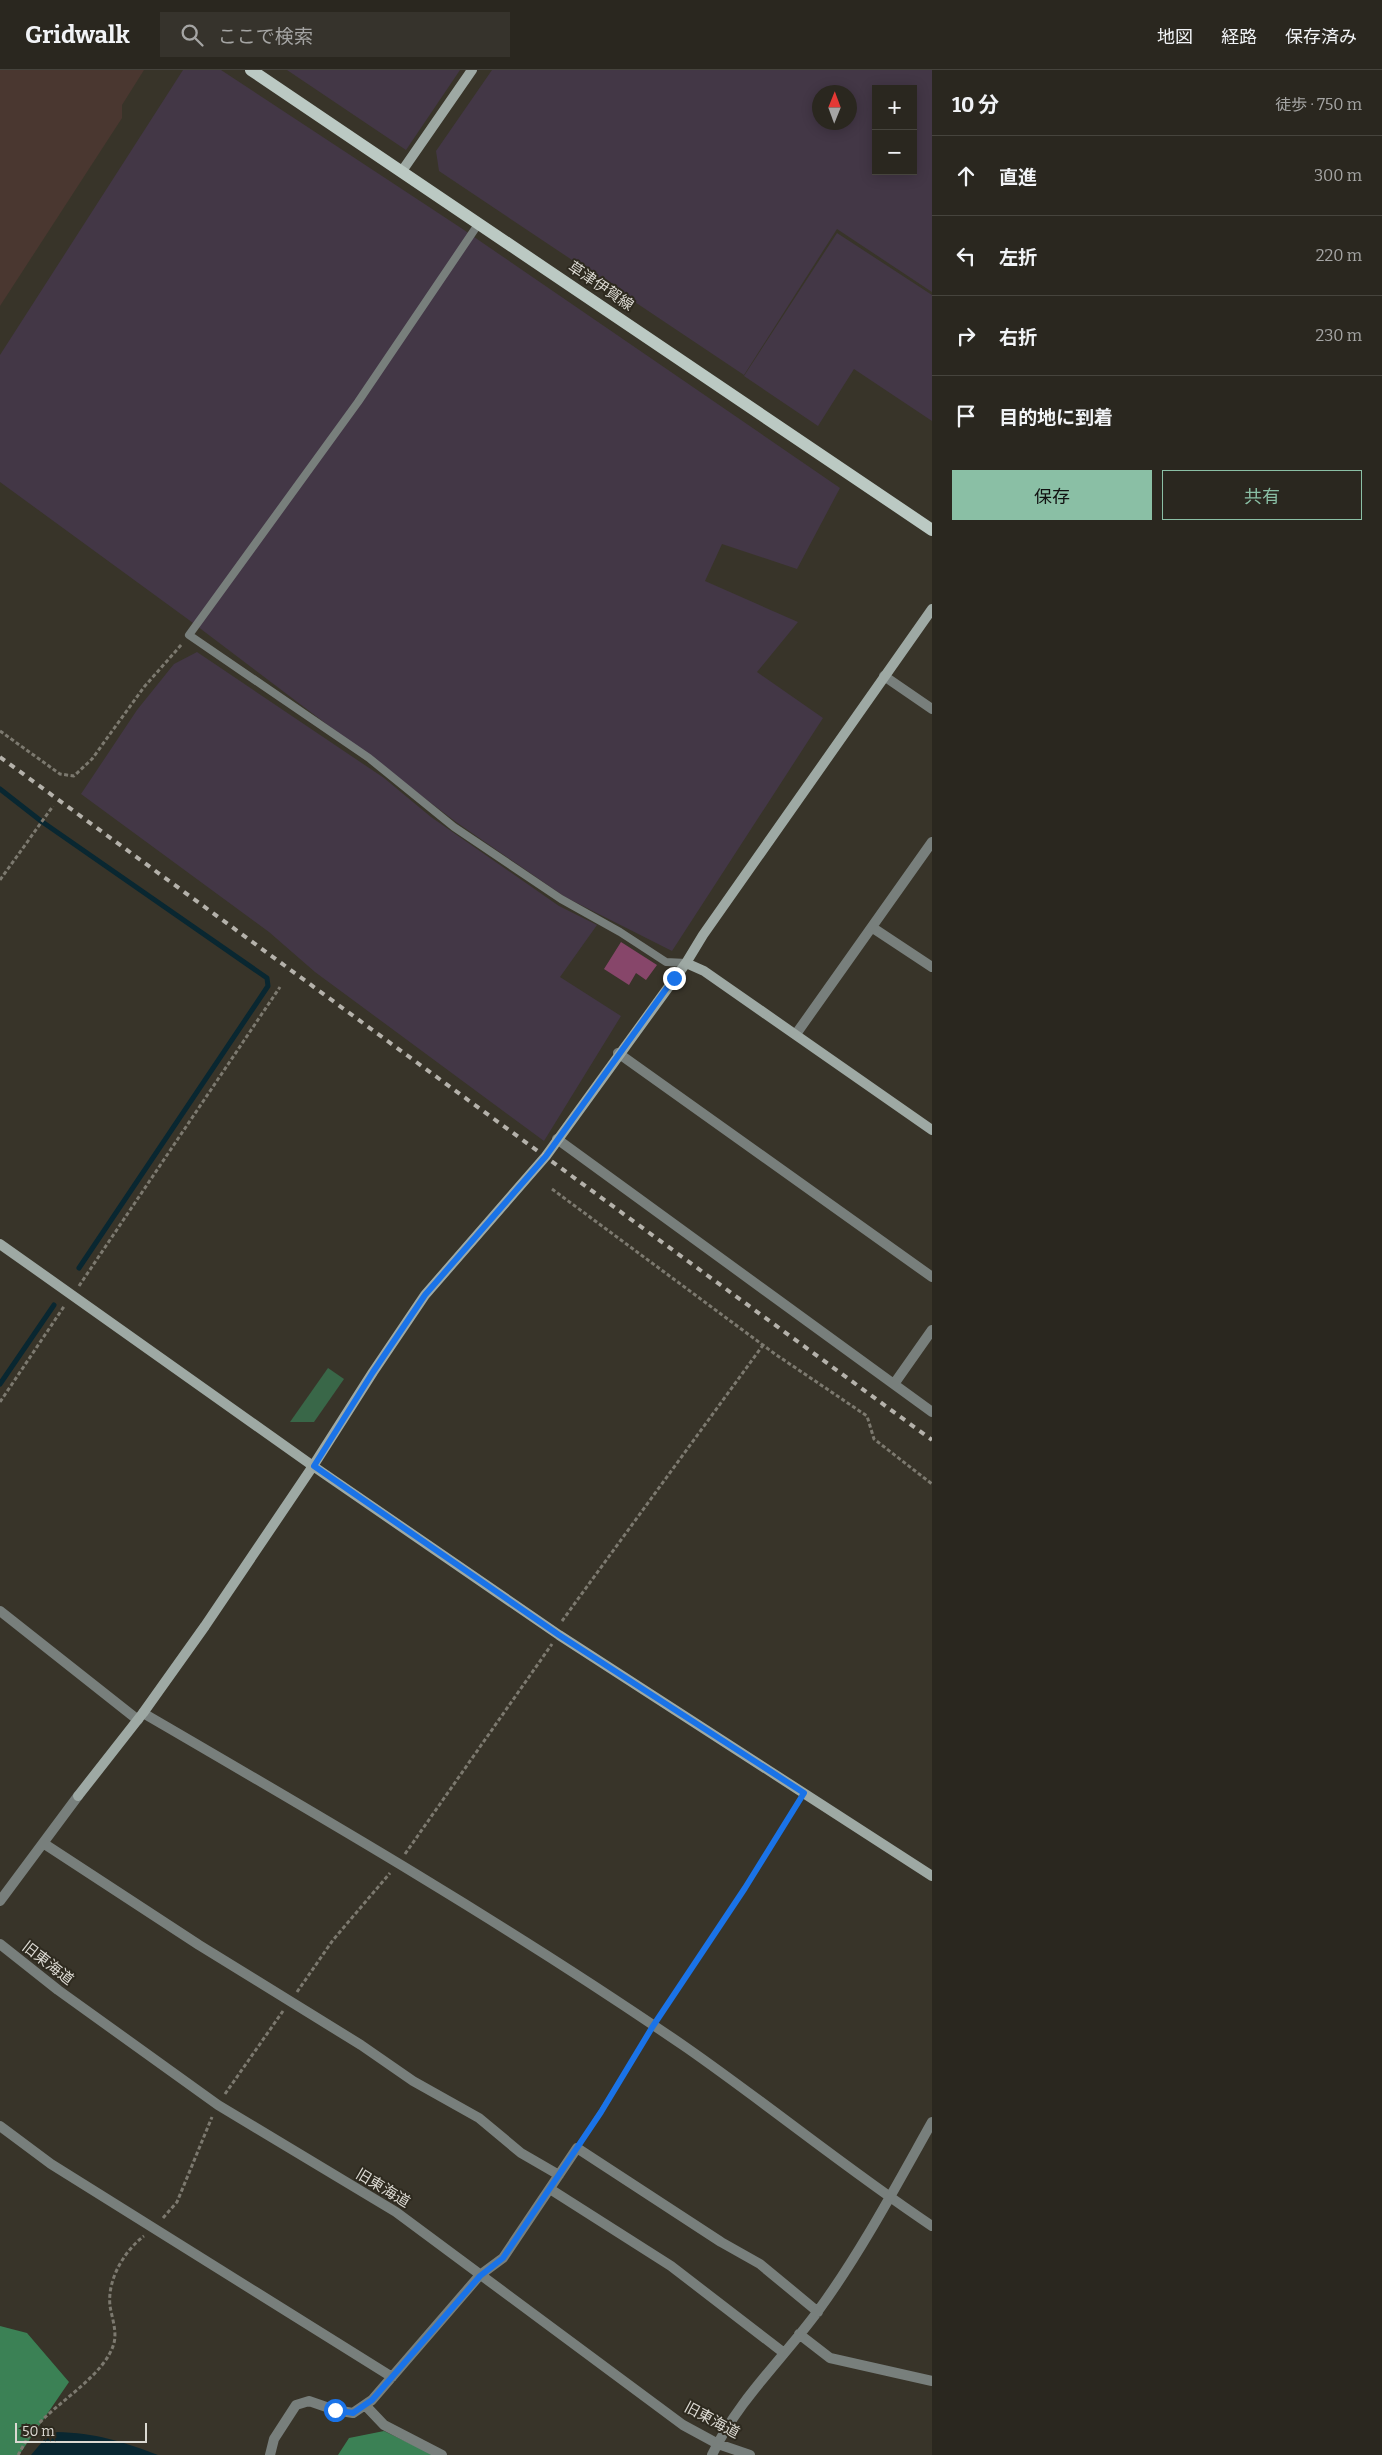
<!DOCTYPE html>
<html lang="ja">
<meta charset="utf-8">
<style>
:root{--surface:#2a271f;--page:#36332c;--text:#f1f3f6;--muted:#a5a5a4;--line:#46443d;--accent:#8abfa5}
body{margin:0;font-family:Bitter,"Noto Sans JP",serif;background:var(--page);color:var(--text)}
.controls{position:absolute;right:15px;top:15px;display:grid;overflow:hidden;border-radius:0px;box-shadow:0 2px 12px #0003}
.controls button{width:45px;height:45px;display:grid;place-items:center;padding:0;border:0;border-bottom:1px solid var(--line);background:var(--surface);color:var(--text);font:25px sans-serif}
.compass{position:absolute;left:812px;top:15px;width:45px;height:45px;border-radius:50%;background:var(--surface);box-shadow:0 2px 12px #0003;rotate:1deg}
.scale{position:absolute;left:15px;bottom:12px;width:132px;box-sizing:border-box;padding-left:5px;border:2px solid #dbd9d2;border-top:0;font-size:14px;line-height:18px;white-space:nowrap;color:#dbd9d2;-webkit-text-stroke:4px #2e2a1f;paint-order:stroke}
.stop{position:absolute;width:15px;height:15px;margin:-11px;border:4px solid #1a73e8;border-radius:50%;background:#fff}
.stop.end{background:#1a73e8;border-color:#fff;box-shadow:0 1px 5px #0008}
.list{margin:0;padding:0;list-style:none}
h2{display:flex;justify-content:space-between;align-items:center;height:65px;margin:0;padding:0 20px;font-size:21px}
h2 small{font-size:16px;font-weight:400;color:var(--muted)}
.list li{display:grid;grid-template-columns:32px 1fr auto;gap:15px;align-items:center;box-sizing:border-box;height:80px;padding:0 20px;border-top:1px solid var(--line)}
.list b{display:block;font-size:19px;white-space:nowrap}
.list em{font-size:16px;font-style:normal;color:var(--muted)}
.actions{display:flex;gap:10px;padding:15px 20px}
.actions a{flex:1;padding:11px 0;border:1px solid var(--accent);border-radius:0px;text-align:center;font-size:18px;color:var(--accent)}
.actions .main{background:var(--accent);color:#111}
.icon{flex:none;width:28px;height:28px;fill:none;stroke:currentColor;stroke-width:2;stroke-linecap:round;stroke-linejoin:round}
.map{position:relative;flex:none;width:932px;height:2385px;overflow:hidden}
header{display:flex;align-items:center;gap:30px;box-sizing:border-box;height:70px;padding:0 25px;background:var(--surface);border-bottom:1px solid var(--line)}
header strong{font-size:24px}
nav{display:flex;gap:28px;margin-inline-start:auto;font-size:18px}
.search{width:350px;height:45px;background:var(--page);display:flex;align-items:center;gap:12px;box-sizing:border-box;padding:0 18px;border-radius:0px;color:var(--muted);font-size:19px}
main{display:flex}
aside{flex:1;background:var(--surface)}
.map>svg:first-child{display:block}
.commercial{fill:#4a3730}
.industrial{fill:#433746;fill-rule:evenodd}
.green{fill:#396748}
.forest{fill:#3b8155}
.water{fill:#092731}
.lines{fill:none;stroke-linecap:round;stroke-linejoin:round}
.stream{stroke:#092731;stroke-width:5}
.building{fill:#87466a}
.path{stroke:#7c796f;stroke-width:3;stroke-dasharray:4 2.5;stroke-linecap:butt}
.lane{stroke:#787f7c;stroke-width:8}
.street{stroke:#787f7c;stroke-width:10}
.secondary{stroke:#9ea9a4;stroke-width:10}
.primary{stroke:#bbc9c3;stroke-width:12}
.rail{stroke:#b5b2ab;stroke-width:4;stroke-dasharray:6 6;stroke-linecap:butt}
.route{stroke:#1a73e8;stroke-width:6}
.labels{text-anchor:middle;stroke-width:4;stroke-linejoin:round;paint-order:stroke}
.street-label{font-size:15px;fill:#dbd9d2;stroke:#2e2a1f}
</style>
<header>
<strong>Gridwalk</strong>
<div class="search"><svg class="icon" aria-label="search" viewBox="0 0 24 24"><circle cx="10" cy="10" r="6"/><path d="M15 15l6 6"/></svg>ここで検索</div>
<nav><a>地図</a><a>経路</a><a>保存済み</a></nav>
</header>
<main>
<div class="map">
<svg width="932" height="2385" viewBox="0 0 932 2385">
<rect width="100%" height="100%" fill="#383429"/>
<path class="commercial" d="M0 0H144L122 35V48L0 236Z"/>
<path class="industrial" d="M183 0H221L461 158 840 418 797 499 722 474 705 511 798 552 757 602 823 648 672 881 565 827 456 752 189 550 0 412V285Z
M287 0H460L406 80Z
M492 0H932V222L837 159 744 305 439 101 436 81ZM876 19H913V101H876ZM819 22H849V52H819Z
M837 163 932 225V351L854 299 818 356 744 306Z
M197 582 384 708 431 747 559 836 597 855 560 907 621 946 544 1071 315 902 269 862 81 724 137 640 174 594Z"/>
<path class="green" d="M328 1298 344 1309 314 1352H290Z"/>
<path class="forest" d="M0 2256 27 2263 69 2312 19 2385H0Z
M384 2361 434 2385H338L349 2368Z"/>
<path class="water" d="M56 2362C96 2363 121 2371 158 2385H31L48 2365Z"/>
<g class="lines">
<path class="stream" d="M0 719 41 751 267 908 268 916 79 1198
M0 1314 54 1235"/>
</g>
<path class="building" d="M621 872 657 895 646 910 636 903 629 915 604 899Z"/>
<g class="lines">
<path class="path" d="M0 661 60 704 74 706 92 689 144 617 182 574
M0 810 53 736
M552 1119 775 1284 867 1346 874 1369 932 1414
M79 1216 280 917
M0 1332 65 1235
M562 1551 763 1275
M405 1784 552 1574
M297 1922 333 1870 390 1803
M661 1944 745 1818 797 1733
M225 2024 283 1941
M584 2067 647 1966
M163 2148 177 2132 212 2047
M18 2385C23 2377 27 2367 34 2359 55 2333 105 2306 114 2273 117 2261 112 2248 110 2236 107 2210 124 2181 144 2166"/>
<path class="lane" d="M479 153 358 332 189 565 369 688 454 757 561 829 620 862 666 892 686 893"/>
<path class="street" d="M884 606 932 639
M873 858 932 897
M796 964 932 772
M618 983 932 1207
M557 1069 932 1342
M894 1314 932 1260
M0 1541 138 1650
M143 1643C327 1750 511 1857 687 1978 770 2036 848 2100 932 2156
M43 1773 199 1875 361 1975 413 2011 479 2048 521 2083 559 2105
M0 1831 78 1726
M0 1874 58 1920 218 2035 396 2142 683 2355 718 2374 750 2385
M0 2056 51 2094 392 2307
M550 2119 671 2196 784 2283
M799 2264 830 2288 932 2311
M365 2335 384 2355 442 2385
M270 2385 274 2369 296 2335 309 2331 335 2340 353 2343 372 2330 480 2205 503 2188 577 2078 721 2172 760 2194 818 2242
M712 2385C738 2330 782 2290 818 2241 861 2182 896 2116 932 2052"/>
<path class="secondary" d="M402 101 472 0
M686 893 704 901 932 1060
M0 1174 313 1396 559 1565 932 1806
M78 1726 143 1643 205 1556 313 1396 373 1302 425 1225 546 1086 686 893 703 865 932 539"/>
<path class="primary" d="M251 0 932 460"/>
<path class="rail" d="M0 687 932 1370"/>
</g>
<g class="lines">
<path class="route" d="M335 2340 353 2343 372 2330 480 2206 503 2188 601 2042 653 1956 745 1818 804 1723 559 1565 314 1396 373 1302 425 1225 546 1086 674 908"/>
</g>
<g class="labels">
<g class="street-label">
<text transform="translate(601 216) rotate(34)" y="5">草津伊賀線</text>
<text transform="translate(48 1893) rotate(38)" y="5">旧東海道</text>
<text transform="translate(383 2118) rotate(31)" y="5">旧東海道</text>
<text transform="translate(712 2350) rotate(28)" y="5">旧東海道</text>
</g>
</g>
</svg>
<div class="controls">
<button>+</button>
<button>−</button>
</div>
<svg class="compass" viewBox="-18 -18 36 36"><path d="M0-13l5 13h-10z" fill="#e53935"/><path d="M0 13l5-13h-10z" fill="#a5a5a4"/></svg>
<div class="scale">50 m</div>
<div class="stop" style="left:335px;top:2340px"></div>
<div class="stop end" style="left:674px;top:908px"></div>
</div>
<aside>
<h2>10 分<small>徒歩 · 750 m</small></h2>
<ul class="list">
<li><svg class="icon" aria-label="ahead" viewBox="0 0 24 24"><path d="M12 20V5M6 11l6-6 6 6"/></svg><div><b>直進</b></div><em>300 m</em></li>
<li><svg class="icon" aria-label="left" viewBox="0 0 24 24"><path d="M17 20v-9H6M10 6l-5 5 5 5"/></svg><div><b>左折</b></div><em>220 m</em></li>
<li><svg class="icon" aria-label="right" viewBox="0 0 24 24"><path d="M7 20v-9h11M14 6l5 5-5 5"/></svg><div><b>右折</b></div><em>230 m</em></li>
<li><svg class="icon" aria-label="arrive" viewBox="0 0 24 24"><path d="M6 21V4h12l-3 4 3 4H6"/></svg><div><b>目的地に到着</b></div></li>
</ul>
<div class="actions"><a class="main">保存</a><a>共有</a></div>
</aside>
</main>
